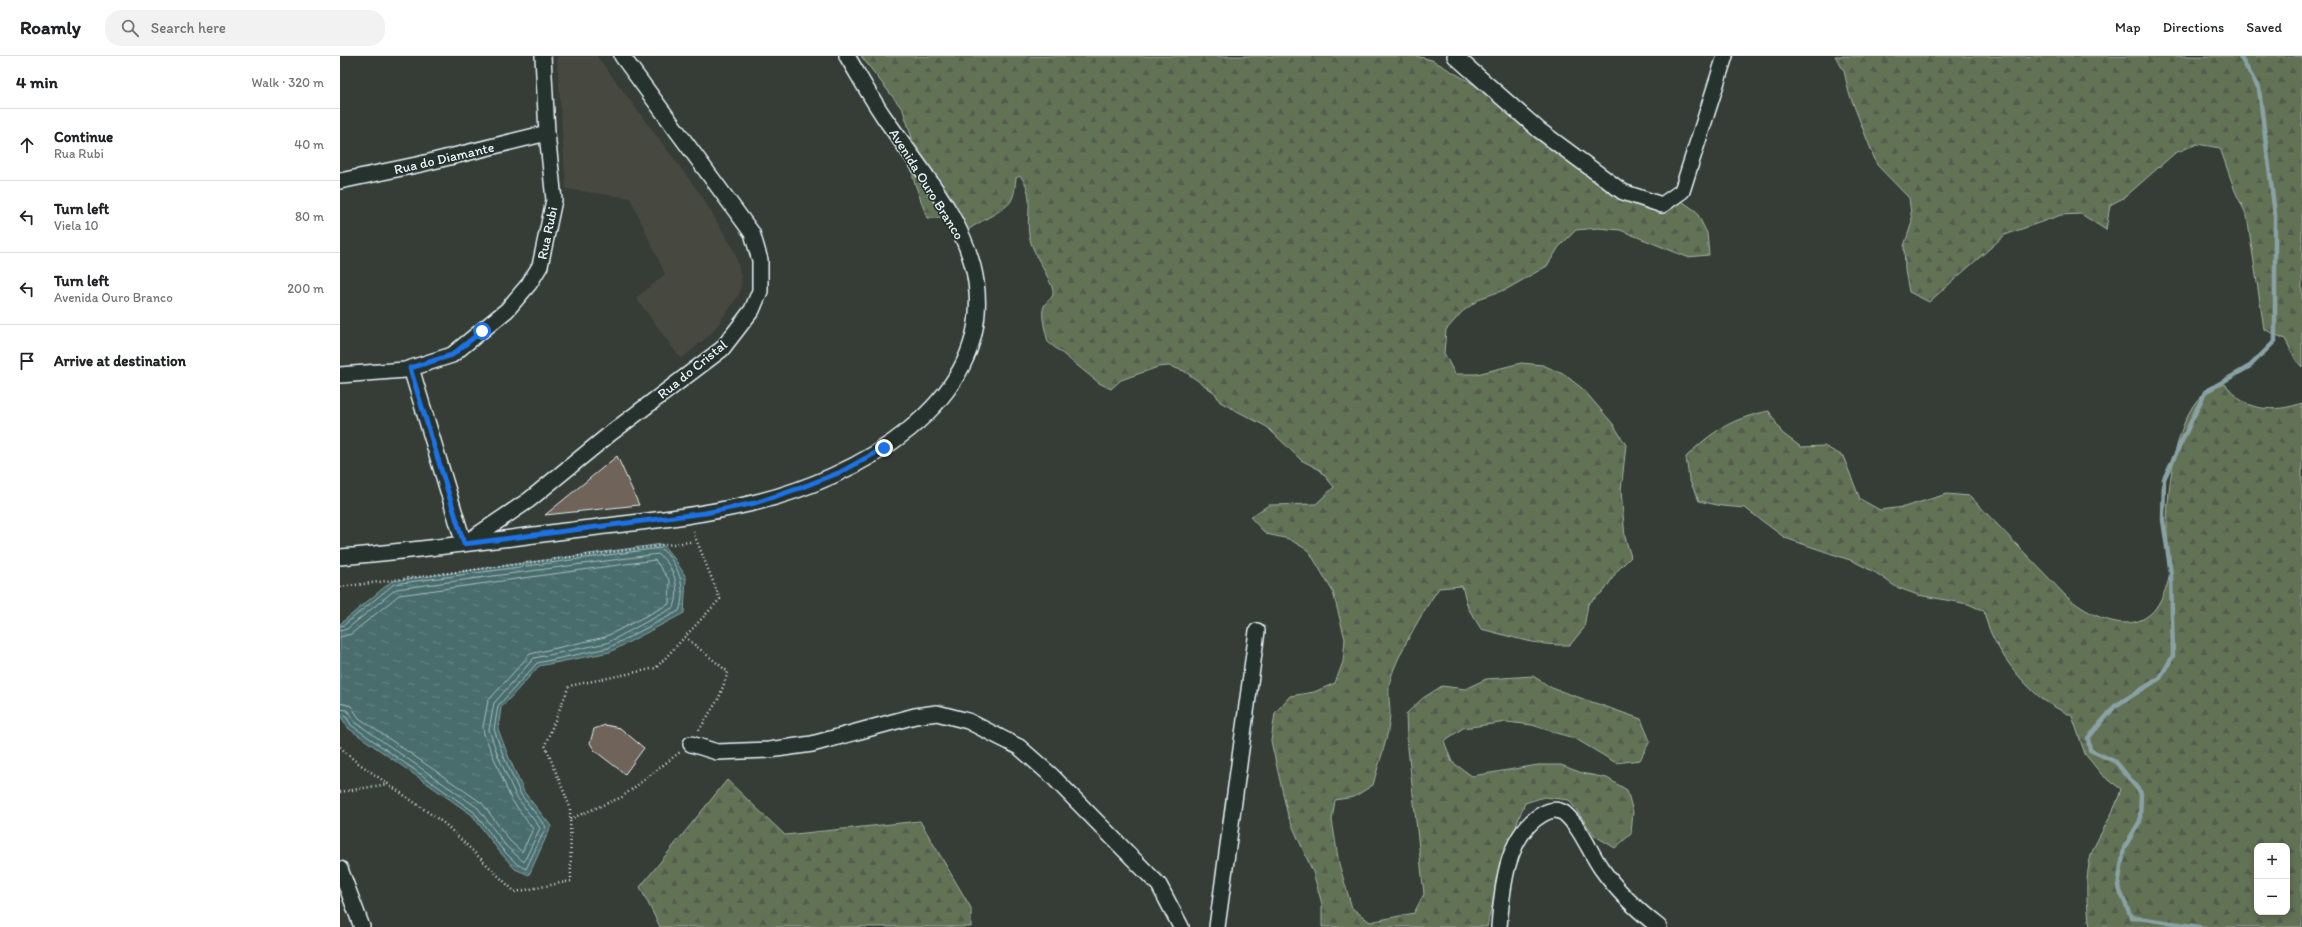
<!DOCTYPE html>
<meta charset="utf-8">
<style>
:root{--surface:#fff;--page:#f2f2f2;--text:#202124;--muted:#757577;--line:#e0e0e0}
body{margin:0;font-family:Itim,sans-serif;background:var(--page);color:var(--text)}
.controls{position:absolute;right:12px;bottom:12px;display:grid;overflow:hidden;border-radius:8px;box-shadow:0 2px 6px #0003}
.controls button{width:36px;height:36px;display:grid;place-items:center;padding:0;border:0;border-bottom:1px solid var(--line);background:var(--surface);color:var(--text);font:20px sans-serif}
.stop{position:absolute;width:12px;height:12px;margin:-9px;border:3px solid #1a73e8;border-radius:50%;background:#fff}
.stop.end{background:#1a73e8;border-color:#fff;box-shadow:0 1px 4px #0008}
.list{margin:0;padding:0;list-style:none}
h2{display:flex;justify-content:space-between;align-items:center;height:52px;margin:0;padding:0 16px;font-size:17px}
h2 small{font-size:13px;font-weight:400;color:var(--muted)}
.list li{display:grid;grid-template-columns:26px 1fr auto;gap:12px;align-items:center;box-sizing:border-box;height:72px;padding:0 16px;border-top:1px solid var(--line)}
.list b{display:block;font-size:15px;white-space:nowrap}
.list p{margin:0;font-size:13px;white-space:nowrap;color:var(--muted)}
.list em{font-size:13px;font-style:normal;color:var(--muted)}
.icon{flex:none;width:22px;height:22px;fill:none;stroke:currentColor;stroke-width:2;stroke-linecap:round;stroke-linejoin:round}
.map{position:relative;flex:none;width:1962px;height:871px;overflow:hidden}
header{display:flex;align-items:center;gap:24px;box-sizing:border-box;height:56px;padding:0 20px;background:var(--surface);border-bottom:1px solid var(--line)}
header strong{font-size:19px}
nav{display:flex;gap:22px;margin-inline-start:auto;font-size:14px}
.search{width:280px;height:36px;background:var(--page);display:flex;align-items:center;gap:10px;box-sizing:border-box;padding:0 14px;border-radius:16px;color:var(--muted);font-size:15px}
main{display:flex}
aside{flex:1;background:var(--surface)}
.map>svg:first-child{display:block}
.built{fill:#464841}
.forest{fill:url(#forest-firs);stroke:#a5b2a6;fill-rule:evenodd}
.water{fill:url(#water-ripples);stroke:#88a2a5}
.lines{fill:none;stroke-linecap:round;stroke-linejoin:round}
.shore{stroke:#a8bcc0;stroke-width:1}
.stream{stroke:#88a2a5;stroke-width:4.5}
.building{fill:#6f635a;stroke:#e8f1f8}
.minor-casing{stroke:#e8f1f8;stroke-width:18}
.path{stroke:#e8f1f8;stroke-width:2.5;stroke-dasharray:1 3;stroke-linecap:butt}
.minor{stroke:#26332d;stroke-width:15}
.route{stroke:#1a73e8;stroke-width:5}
.labels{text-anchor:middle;stroke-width:3.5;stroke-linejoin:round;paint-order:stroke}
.street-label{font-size:14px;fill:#e8f1f8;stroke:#26332d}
</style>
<header>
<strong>Roamly</strong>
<div class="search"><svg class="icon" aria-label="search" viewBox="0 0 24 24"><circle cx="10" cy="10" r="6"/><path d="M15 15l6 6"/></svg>Search here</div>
<nav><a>Map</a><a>Directions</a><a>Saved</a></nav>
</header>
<main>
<aside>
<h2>4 min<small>Walk · 320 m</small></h2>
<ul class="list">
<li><svg class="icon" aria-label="ahead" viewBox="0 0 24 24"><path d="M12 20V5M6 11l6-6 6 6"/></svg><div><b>Continue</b><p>Rua Rubi</p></div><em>40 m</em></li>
<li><svg class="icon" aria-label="left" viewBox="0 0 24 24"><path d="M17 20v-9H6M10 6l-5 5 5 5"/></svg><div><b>Turn left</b><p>Viela 10</p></div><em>80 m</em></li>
<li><svg class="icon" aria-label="left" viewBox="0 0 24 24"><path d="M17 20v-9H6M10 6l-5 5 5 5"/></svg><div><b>Turn left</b><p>Avenida Ouro Branco</p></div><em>200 m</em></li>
<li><svg class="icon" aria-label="arrive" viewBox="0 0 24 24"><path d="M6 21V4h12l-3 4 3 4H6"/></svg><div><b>Arrive at destination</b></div></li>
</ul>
</aside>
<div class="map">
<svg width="1962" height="871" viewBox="0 0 1962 871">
<defs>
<pattern id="forest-firs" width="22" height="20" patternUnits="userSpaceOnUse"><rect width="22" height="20" fill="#627254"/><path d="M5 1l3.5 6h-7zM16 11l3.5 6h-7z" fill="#535b4e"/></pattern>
<pattern id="water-ripples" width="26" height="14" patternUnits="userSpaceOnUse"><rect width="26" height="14" fill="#486d6d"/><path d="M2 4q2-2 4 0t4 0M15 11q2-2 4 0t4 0" fill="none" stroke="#628283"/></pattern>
</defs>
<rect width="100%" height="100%" fill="#353d36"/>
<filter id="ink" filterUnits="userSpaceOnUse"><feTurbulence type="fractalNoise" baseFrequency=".025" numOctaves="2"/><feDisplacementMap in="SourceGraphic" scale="8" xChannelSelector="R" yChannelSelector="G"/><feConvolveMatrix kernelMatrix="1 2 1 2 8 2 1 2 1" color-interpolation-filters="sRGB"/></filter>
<g filter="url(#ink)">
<path class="built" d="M217 0H257L361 139 395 196 402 226 399 239 371 278 341 303 296 242 325 218 290 142 226 133Z"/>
<path class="forest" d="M521 0H1076L1092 4 1154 40 1290 141H1336L1356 155 1367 177 1369 199 1347 201 1280 174 1258 172 1236 174 1219 191 1207 210 1167 233 1141 242 1122 256 1106 274 1104 297 1115 318H1137L1181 307 1203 309 1225 319 1243 333 1273 368 1286 389 1281 435 1285 481 1291 501 1277 515 1265 534 1248 548 1244 572 1230 589C1195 590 1174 581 1141 573L1128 552 1122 530 1099 532C1085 552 1052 607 1049 630 1048 639 1050 648 1050 658 1049 682 1039 705 1033 729L1014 741 995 744 992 764 999 808 1012 852 1030 866 1074 857 1084 838 1067 683 1066 658 1083 642 1102 630 1125 633 1146 623 1193 620 1212 632 1301 663 1310 685 1300 704 1276 707 1236 683 1192 669 1167 666 1123 672 1104 685 1112 706 1132 720 1198 709H1221L1242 717 1267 722 1287 734 1293 756 1291 778 1275 792 1255 780 1229 744 1204 741 1185 747C1174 770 1171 794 1163 818 1157 838 1151 849 1147 871H982V848L973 816 948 760 931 685 935 657 950 640 974 636 995 627 1003 606 1005 583 993 536 969 495 949 483 926 478 910 461 929 449 976 448 994 431 980 414 961 404 927 371 880 346 875 337 844 315 829 310 818 311 781 324 771 333 759 327 708 286C706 277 700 259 704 250 707 244 714 243 713 235 711 222 692 198 689 179 686 160 695 136 680 120L676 122C675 129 675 137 672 143 668 154 638 165 627 175L605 162H587L573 122 572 82 563 54Z
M1495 0H1962V311L1956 304 1945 283 1924 273 1907 160 1895 135 1880 92 1857 88 1835 97 1785 141 1770 149 1766 174 1741 158 1721 159 1665 179 1589 246 1569 236 1565 214 1564 190 1572 166 1569 142 1537 109 1509 37 1504 15Z
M1885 328C1890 333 1895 340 1901 344 1917 356 1944 354 1962 347V871H1750C1746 846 1744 812 1755 789 1765 769 1775 755 1781 733L1762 719 1745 698 1732 660C1723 655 1713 651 1705 645 1680 627 1649 586 1644 555L1628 548 1578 539 1556 531 1536 517 1513 505 1445 482 1405 452 1382 450 1359 445 1349 423 1346 401C1372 375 1393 362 1429 355L1442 377 1461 391 1484 390 1503 400 1520 443 1540 454 1564 451 1607 438 1630 440 1727 541C1753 562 1799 585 1820 545 1825 536 1830 523 1830 513 1830 498 1826 483 1827 467 1828 431 1835 363 1863 338 1868 333 1878 331 1885 328ZM1917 790H1947V856H1917Z
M387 724 445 779 580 765 631 852V871H320L300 831Z"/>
<path class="water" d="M322 488 334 502 346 521 344 557 270 596 199 610 161 652 158 673 167 697 184 736 211 770 189 819 175 813 159 795 132 759 8 672 0 659V568L52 525Z"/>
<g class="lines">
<path class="shore" d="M0 570 4 569 54 528 320 492C339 506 347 533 339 555L268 592 197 607 158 650 154 673 163 699 181 739 206 771 186 813 178 809 162 793 134 756 11 669 5 659 0 658
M0 575 7 573 56 533 318 498C334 509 341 533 334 551L267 587 194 602 154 647 149 674 158 700 176 740 200 772 184 806 166 790 138 752 15 666 7 654 0 653
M0 581 11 578 59 539 315 504 330 525 329 548 265 581 190 598 148 645 143 671 144 678 171 743 193 773 182 796 170 785 142 747 19 662 11 650 0 647"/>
<path class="stream" d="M1859 871 1791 861 1778 830 1784 792 1800 765 1801 737 1776 706 1750 694 1748 682 1775 650 1820 622 1833 600 1831 518 1823 464 1824 423 1865 336 1910 310 1935 285V158L1919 33 1900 0"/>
</g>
<path class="building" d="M277 400 299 449 205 459Z
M265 669 280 672 304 692 285 718 255 695 250 687 254 673Z"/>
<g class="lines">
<defs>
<path id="minor" d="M1115 0 1199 74 1283 136 1322 149 1342 135 1385 0
M0 125 81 108 207 77
M71 312 124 488 189 444 271 377 382 293 412 254 420 235V204L412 177 282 0
M0 319 65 314 112 299 167 254 189 228 200 210 214 144 207 77 203 0
M0 501C75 495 150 485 225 475 287 467 351 462 413 447 514 423 653 349 636 226 628 167 578 110 544 61 531 42 519 20 507 0
M351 688 377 696 429 694 472 688 575 660 597 657 628 665 679 691 712 720 819 829 841 871
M0 813 22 871
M877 871 917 575
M1159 871C1162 834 1166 780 1201 759 1209 754 1216 752 1224 757 1241 771 1249 795 1261 812 1277 835 1297 854 1319 871"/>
</defs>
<use href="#minor" class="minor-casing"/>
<path class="path" d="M0 531 357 485
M345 581 388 616 379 642 358 676
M0 691 14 704 105 768 175 836 231 825 230 751 205 689 229 630 316 612 380 543 352 473
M0 736 48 728
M230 763 282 741 340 696"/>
<use href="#minor" class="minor"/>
</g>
</g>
<g class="lines" filter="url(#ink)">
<path class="route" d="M142 275 112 299 70 312 124 488 365 457 415 447 460 432 501 416 544 392"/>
</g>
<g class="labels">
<g class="street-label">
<text transform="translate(104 102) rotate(-13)" y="5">Rua do Diamante</text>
<text transform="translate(587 128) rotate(58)" y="5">Avenida Ouro Branco</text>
<text transform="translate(207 177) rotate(-78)" y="5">Rua Rubi</text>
<text transform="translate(352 313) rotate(-39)" y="5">Rua do Cristal</text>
</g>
</g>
</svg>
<div class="controls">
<button>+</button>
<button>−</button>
</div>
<div class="stop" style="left:142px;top:275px"></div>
<div class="stop end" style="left:544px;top:392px"></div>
</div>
</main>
